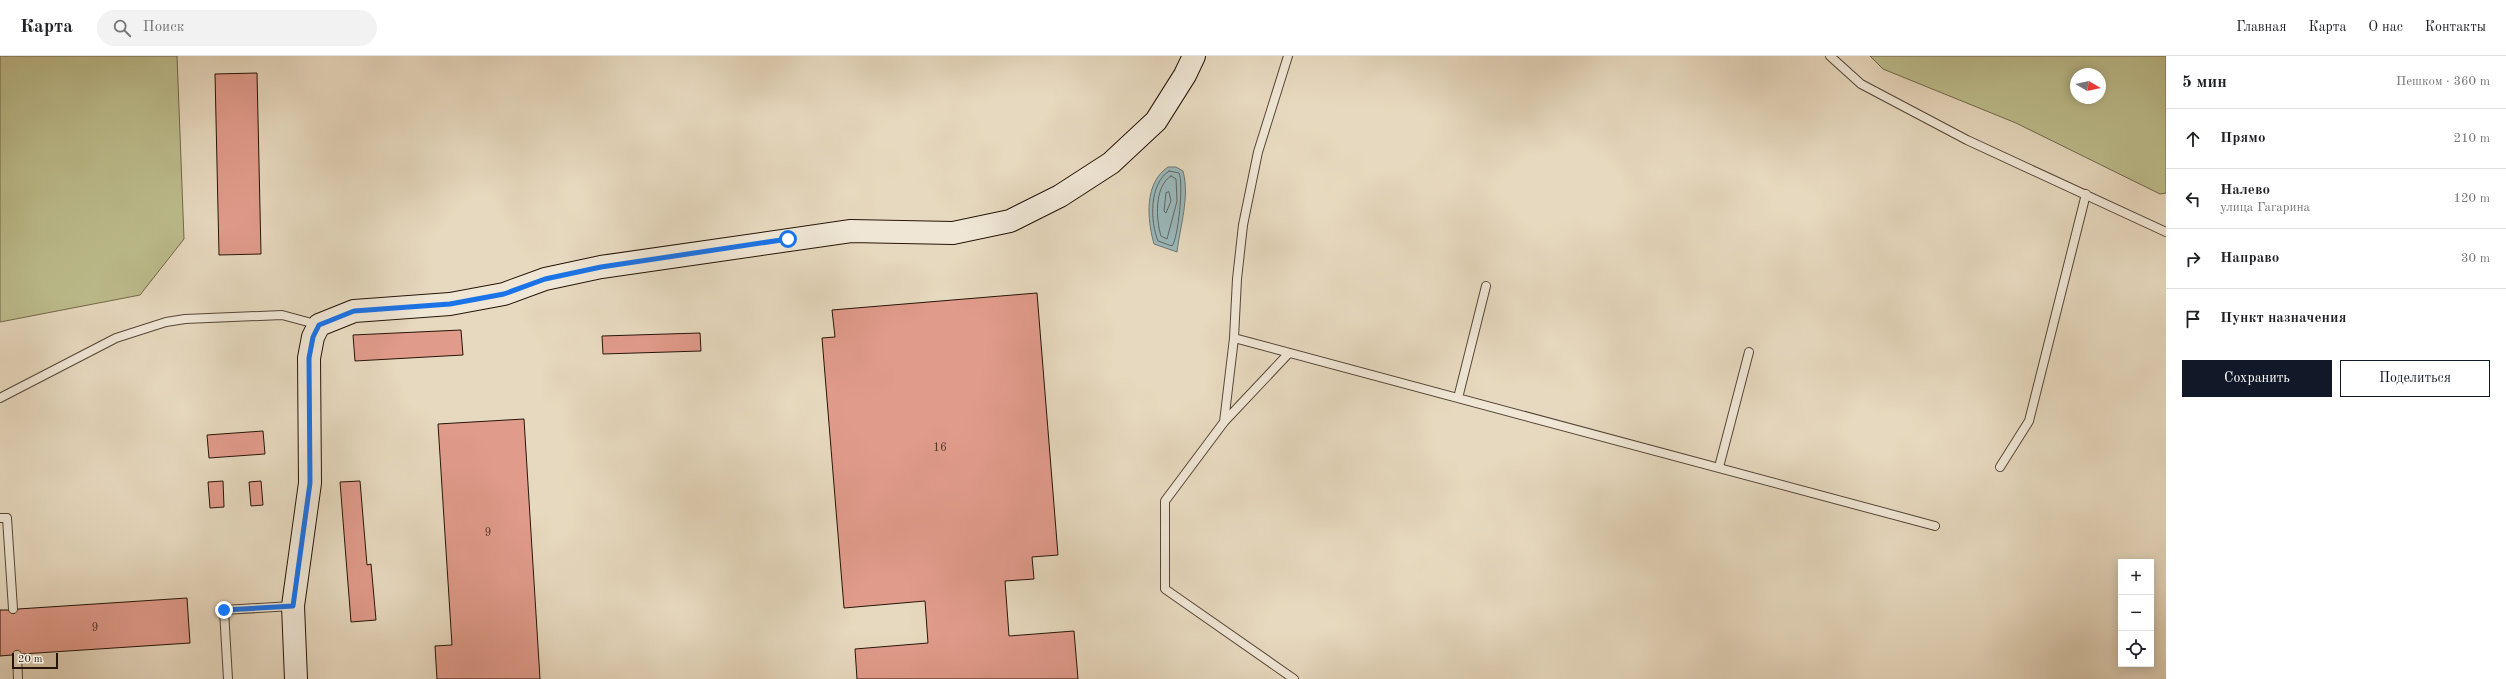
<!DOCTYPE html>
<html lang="ru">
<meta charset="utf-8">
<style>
:root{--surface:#fff;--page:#f2f2f2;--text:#202124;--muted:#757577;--line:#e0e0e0;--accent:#111827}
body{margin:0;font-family:"Old Standard TT",serif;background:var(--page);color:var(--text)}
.controls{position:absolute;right:12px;bottom:12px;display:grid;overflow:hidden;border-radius:0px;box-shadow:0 2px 10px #0003}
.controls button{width:36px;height:36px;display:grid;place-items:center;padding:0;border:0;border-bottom:1px solid var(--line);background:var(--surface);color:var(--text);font:20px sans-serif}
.compass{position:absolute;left:2070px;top:12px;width:36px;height:36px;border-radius:50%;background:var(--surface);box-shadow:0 2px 10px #0003;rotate:99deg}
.scale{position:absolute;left:12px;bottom:10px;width:46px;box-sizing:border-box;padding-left:4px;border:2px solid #261508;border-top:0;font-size:11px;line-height:14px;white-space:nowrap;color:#261508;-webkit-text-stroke:3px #efe6d5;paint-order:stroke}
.stop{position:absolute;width:12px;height:12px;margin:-9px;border:3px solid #1a73e8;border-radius:50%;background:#fff}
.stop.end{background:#1a73e8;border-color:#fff;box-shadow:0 1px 4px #0008}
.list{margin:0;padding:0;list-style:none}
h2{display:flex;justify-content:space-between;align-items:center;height:52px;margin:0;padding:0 16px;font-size:17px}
h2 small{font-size:13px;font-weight:400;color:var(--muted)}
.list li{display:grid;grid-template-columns:26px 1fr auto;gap:12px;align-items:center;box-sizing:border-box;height:60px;padding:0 16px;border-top:1px solid var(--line)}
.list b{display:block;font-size:15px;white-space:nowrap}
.list p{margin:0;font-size:13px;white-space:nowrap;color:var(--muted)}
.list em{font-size:13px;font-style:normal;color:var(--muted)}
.actions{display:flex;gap:8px;padding:12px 16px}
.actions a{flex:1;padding:9px 0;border:1px solid var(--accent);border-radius:0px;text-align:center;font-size:14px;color:var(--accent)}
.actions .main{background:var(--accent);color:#fff}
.icon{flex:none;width:22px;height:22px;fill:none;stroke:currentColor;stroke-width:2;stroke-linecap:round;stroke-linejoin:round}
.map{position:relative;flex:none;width:2166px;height:623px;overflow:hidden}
header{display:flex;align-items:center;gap:24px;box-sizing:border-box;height:56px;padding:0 20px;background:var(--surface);border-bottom:1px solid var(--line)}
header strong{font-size:19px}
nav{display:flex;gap:22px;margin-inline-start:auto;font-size:14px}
.search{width:280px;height:36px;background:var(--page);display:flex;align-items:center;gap:10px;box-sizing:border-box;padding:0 14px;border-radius:22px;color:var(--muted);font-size:15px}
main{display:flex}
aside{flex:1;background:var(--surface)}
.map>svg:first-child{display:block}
.green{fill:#bdbd8d;stroke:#72694a;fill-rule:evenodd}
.water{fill:#9ab8bb;stroke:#6c7773}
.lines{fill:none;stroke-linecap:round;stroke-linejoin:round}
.shore{stroke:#606662;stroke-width:1}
.building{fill:#e19b8b;stroke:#261508}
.lane-casing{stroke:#564636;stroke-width:10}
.secondary-casing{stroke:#261508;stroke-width:24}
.lane{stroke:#efe6d5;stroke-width:8}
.secondary{stroke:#efe6d5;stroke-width:22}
.route{stroke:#1a73e8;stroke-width:5}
.labels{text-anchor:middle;stroke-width:3.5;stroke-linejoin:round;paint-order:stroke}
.number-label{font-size:12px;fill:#553629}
</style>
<header>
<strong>Карта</strong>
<div class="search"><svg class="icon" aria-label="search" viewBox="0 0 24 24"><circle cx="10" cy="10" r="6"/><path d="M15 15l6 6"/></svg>Поиск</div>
<nav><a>Главная</a><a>Карта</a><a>О нас</a><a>Контакты</a></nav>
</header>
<main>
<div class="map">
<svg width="2166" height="623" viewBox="0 0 2166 623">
<rect width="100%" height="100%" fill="#e7d9bf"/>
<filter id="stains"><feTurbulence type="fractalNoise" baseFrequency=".005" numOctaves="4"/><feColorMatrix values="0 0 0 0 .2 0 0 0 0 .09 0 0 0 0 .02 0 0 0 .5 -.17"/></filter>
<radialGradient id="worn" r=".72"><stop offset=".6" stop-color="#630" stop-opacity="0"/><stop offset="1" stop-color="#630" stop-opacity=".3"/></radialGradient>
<path class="green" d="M0 0H177L184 183 140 239 0 266Z
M1870 0H2166V137L2160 138 2016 67 1883 13ZM2076 18H2100V42H2076Z"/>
<path class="water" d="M1168 111H1176L1183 115C1190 141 1180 170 1177 196L1154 188C1147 163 1144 127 1168 111Z"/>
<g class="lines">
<path class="shore" d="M1169 115 1179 117C1184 127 1178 183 1172 190L1158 185C1150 165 1149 128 1169 115Z
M1171 120 1176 123 1177 145 1167 183 1161 180C1156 164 1154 130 1171 120Z
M1169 136 1171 145 1166 157 1164 155 1166 137Z"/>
</g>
<path class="building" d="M257 17 261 198 219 199 215 18Z
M1037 237 1058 499 1032 501 1034 523 1005 525 1009 580 1074 575 1078 623H857L855 593 928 587 925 545 844 552 822 282 835 281 832 254Z
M461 274 463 299 355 305 353 279Z
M700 277 701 295 603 298 602 280Z
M524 363 540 623H437L435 590 452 589 438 368Z
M263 375 265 398 209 402 207 379Z
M223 425 224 451 210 452 208 426Z
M261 425 263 449 251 450 249 426Z
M360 425 367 509 371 508 376 564 351 566 340 426Z
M187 542 190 587 22 598 16 594 12 599 0 600V554H8L14 558 18 553Z"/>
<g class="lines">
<defs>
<path id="lane" d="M1830 0 1861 28 1967 84 2166 176
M1234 282 1935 470
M1289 297 1224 366 1165 445V533L1294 623
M0 342 116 282 166 266 185 263 282 259 319 269
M1458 342 1486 230
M1224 366 1234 282 1237 223 1243 169 1258 96 1288 0
M1719 411 1749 296
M2000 411 2029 365 2086 138
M0 462H7L13 553
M17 599 18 623
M228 623 224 554 292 550"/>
<path id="secondary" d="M296 623 293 550 310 427 309 302 313 281 319 269 354 255 450 248 504 238 545 223 601 211 851 175 953 177 1010 165 1060 140 1111 107 1156 65 1185 19 1194 0"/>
</defs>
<use href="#lane" class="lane-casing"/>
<use href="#secondary" class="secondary-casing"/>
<use href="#lane" class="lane"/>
<use href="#secondary" class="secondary"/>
</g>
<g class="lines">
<path class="route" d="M224 554 293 550 310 427 309 302 313 281 319 269 354 255 450 248 504 238 545 223 601 211 788 183"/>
</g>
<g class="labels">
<g class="number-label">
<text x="940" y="395">16</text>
<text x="488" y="480">9</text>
<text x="95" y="575">9</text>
</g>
</g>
<rect width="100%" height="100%" filter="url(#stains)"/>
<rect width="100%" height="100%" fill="url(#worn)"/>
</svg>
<div class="controls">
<button>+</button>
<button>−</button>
<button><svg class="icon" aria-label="locate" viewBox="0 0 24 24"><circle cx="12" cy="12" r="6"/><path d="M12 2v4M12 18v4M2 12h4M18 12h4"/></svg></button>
</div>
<svg class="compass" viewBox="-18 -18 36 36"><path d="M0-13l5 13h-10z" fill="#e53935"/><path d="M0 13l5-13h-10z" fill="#757577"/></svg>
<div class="scale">20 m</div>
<div class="stop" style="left:788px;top:183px"></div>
<div class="stop end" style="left:224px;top:554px"></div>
</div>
<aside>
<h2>5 мин<small>Пешком · 360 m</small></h2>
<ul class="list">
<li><svg class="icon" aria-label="ahead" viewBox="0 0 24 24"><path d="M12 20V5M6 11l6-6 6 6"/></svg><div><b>Прямо</b></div><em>210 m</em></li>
<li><svg class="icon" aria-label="left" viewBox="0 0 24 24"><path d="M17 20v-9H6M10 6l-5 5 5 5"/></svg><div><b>Налево</b><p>улица Гагарина</p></div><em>120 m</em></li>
<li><svg class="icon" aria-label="right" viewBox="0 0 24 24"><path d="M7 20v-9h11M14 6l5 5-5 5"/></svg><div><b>Направо</b></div><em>30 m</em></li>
<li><svg class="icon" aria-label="arrive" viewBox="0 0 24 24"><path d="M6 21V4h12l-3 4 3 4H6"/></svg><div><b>Пункт назначения</b></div></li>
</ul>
<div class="actions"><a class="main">Сохранить</a><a>Поделиться</a></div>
</aside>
</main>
